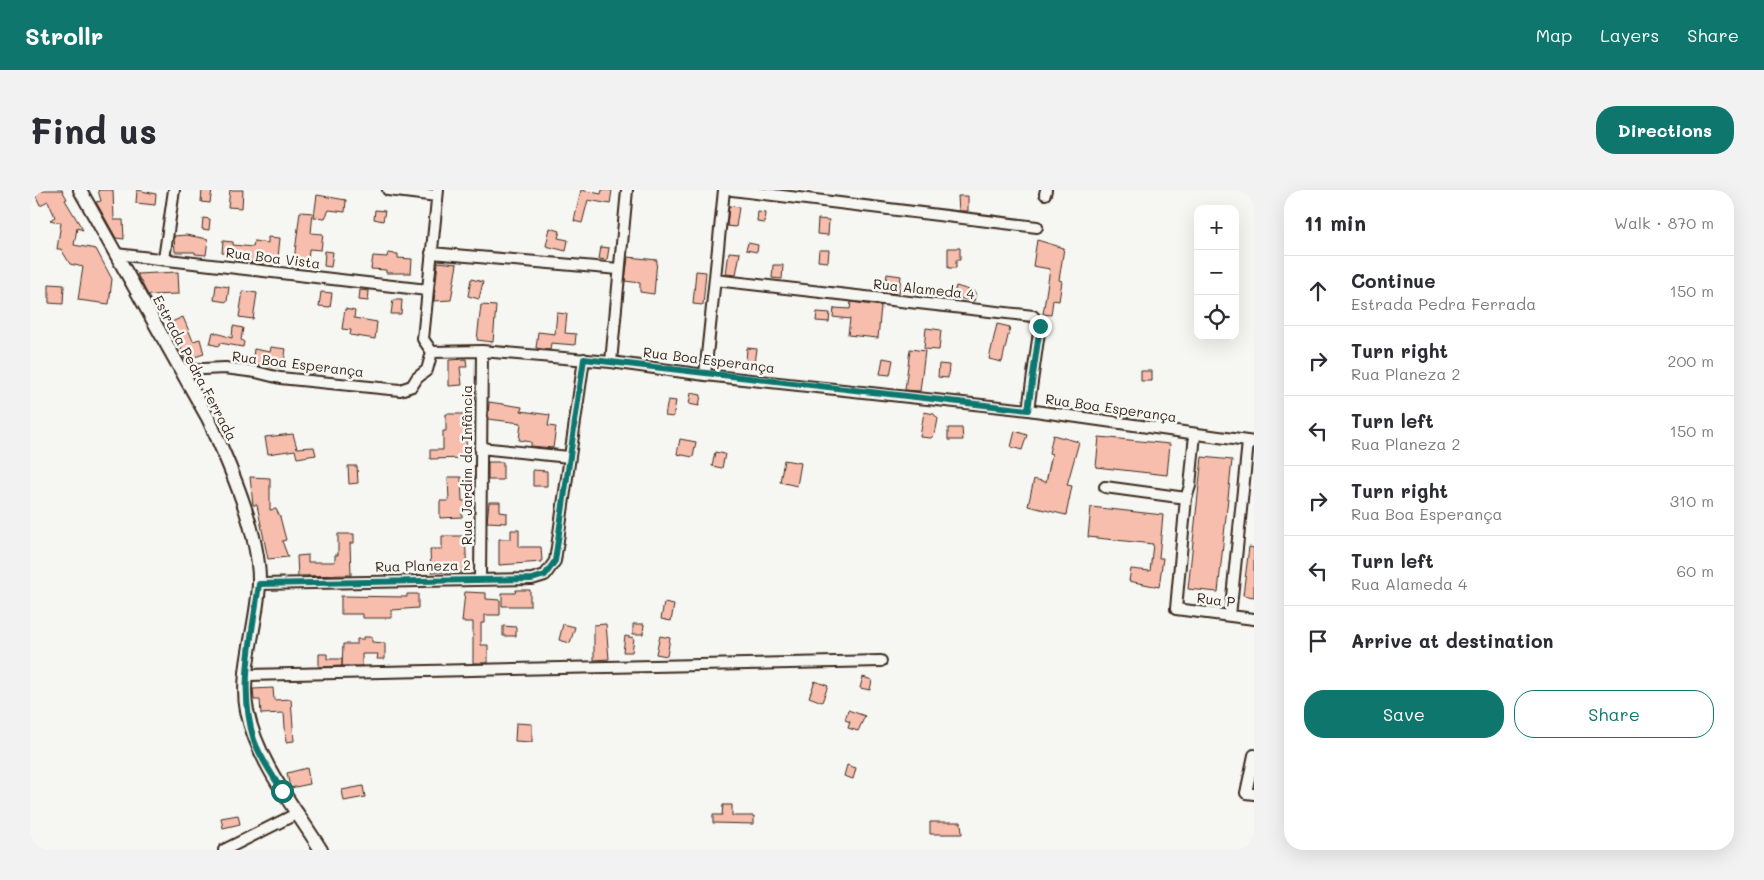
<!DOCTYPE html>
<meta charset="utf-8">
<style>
:root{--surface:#fff;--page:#f2f2f3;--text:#2b2b33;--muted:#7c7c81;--line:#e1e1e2;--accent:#0f766e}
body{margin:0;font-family:Mali,sans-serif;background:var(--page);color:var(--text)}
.controls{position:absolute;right:15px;top:15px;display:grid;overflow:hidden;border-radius:10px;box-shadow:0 5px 20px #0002}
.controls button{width:45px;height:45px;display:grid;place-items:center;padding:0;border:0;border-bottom:1px solid var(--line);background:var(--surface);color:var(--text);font:25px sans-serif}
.stop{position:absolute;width:15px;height:15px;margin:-11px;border:4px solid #0f766e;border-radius:50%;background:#fff}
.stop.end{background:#0f766e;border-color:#fff;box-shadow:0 1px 5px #0008}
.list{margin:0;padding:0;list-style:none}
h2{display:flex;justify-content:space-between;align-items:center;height:65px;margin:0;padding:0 20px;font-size:21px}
h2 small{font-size:16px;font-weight:400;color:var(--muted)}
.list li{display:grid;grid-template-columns:32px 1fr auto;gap:15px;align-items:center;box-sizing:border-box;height:70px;padding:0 20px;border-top:1px solid var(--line)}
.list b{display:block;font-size:19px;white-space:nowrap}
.list p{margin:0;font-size:16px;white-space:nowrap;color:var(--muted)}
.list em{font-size:16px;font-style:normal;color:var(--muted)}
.actions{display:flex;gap:10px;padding:15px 20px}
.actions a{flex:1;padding:11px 0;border:1px solid var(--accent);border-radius:20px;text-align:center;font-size:18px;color:var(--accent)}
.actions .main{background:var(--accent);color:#fff}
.icon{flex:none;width:28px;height:28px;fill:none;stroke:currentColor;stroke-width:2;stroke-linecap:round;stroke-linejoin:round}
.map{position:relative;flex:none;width:1224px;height:660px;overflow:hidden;border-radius:20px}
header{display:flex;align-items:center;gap:30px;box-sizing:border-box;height:70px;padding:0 25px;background:var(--accent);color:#fff}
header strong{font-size:24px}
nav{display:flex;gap:28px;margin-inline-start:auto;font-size:18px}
.intro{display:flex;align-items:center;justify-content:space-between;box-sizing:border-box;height:120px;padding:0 30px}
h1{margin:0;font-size:35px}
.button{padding:12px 22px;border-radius:20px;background:var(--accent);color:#fff;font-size:18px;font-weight:700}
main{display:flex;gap:30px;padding:0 30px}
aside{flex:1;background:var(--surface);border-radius:20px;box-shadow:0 5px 20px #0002}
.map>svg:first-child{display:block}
.building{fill:#f7bead;stroke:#3b2a1e}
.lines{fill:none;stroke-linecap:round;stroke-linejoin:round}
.minor-casing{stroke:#3b2a1e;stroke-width:14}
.tertiary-casing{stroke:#3b2a1e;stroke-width:16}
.minor{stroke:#f6f6f2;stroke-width:10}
.tertiary{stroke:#f6f6f2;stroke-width:12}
.route{stroke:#0f766e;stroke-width:6}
.labels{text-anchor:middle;stroke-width:5;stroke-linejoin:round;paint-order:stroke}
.street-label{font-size:14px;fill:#3b2a1e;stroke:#f6f6f2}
</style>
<header>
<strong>Strollr</strong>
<nav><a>Map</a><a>Layers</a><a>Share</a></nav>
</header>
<div class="intro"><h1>Find us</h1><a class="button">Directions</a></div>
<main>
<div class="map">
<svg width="1224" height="660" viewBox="0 0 1224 660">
<rect width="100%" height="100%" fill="#f6f6f2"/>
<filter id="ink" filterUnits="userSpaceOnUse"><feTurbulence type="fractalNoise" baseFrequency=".02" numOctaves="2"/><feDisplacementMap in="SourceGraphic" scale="10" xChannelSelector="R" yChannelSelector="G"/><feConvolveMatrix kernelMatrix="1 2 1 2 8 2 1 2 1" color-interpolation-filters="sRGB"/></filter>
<g filter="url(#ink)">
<path class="building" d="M3 0H32L37 9 35 10 53 40 47 38 44 55 66 59 82 89 79 114 48 110 53 77 40 74 31 59H27L31 33 20 30 25 27 18 11 10 15Z
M68 0H83L84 30H93L94 49 86 48 66 12 71 11Z
M107 0 126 4 125 15 106 13Z
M172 0H182L180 13 171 12Z
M200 0H213L212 18 198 17Z
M551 0 571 4 572 0H582L580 14 558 10 552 33 544 31Z
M287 5 316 10 315 22 299 20 295 28 284 27Z
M928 6H938V21H929Z
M699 16 709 17 706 37 697 36Z
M345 20 355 21 353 31 344 29Z
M270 22 283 23 281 43 293 44 291 60 279 59 278 72 264 70Z
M728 22 736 23 735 33 727 32Z
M173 28 180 29 179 40 172 39Z
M788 29 799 30 798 45 787 44Z
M520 38 530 41 528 48 538 50 536 61 516 56Z
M156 45 178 49 176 65 165 64V62H145L144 46Z
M238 47 250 48 248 68 235 67 234 74 204 70V64L192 63 193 51 203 52V55L223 57 224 51 238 53Z
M1007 50 1034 58 1029 90 1032 91 1029 111 1023 110 1021 125 1013 124 1020 79 1003 76Z
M718 53 728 55 727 62 716 60Z
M571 57 579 58 577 70 569 69Z
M918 58H930V70H926V78H918Z
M789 60H799L798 72 788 71Z
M295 61 303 62 301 77 294 76Z
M699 62 710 63 706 85 696 84Z
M358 63 368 64V68L382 69 381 83H356V80L341 79 343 66 357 67Z
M598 67 627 70 624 104 610 102V93L595 91Z
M408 72 427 74 421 110 404 111Z
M743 75H753L752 89 742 88Z
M666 81 676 82 673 115 663 114Z
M148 82 149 104 118 105 107 84Z
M857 84 871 86 869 104 855 102Z
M441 89 453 92 449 109 438 106Z
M19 94 34 95 33 114 19 113Z
M186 95 199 97 197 112 184 110Z
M926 96 946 102 944 111 923 107Z
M330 100 339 101 338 111 329 110Z
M213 101 227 103 223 129 209 127Z
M291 102 302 103 300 117 289 116Z
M363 110H372L371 124H361Z
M821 112 851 116 848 148 818 145 820 129 803 127 804 118 820 119Z
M451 115 466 116 463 152 447 150Z
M315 119 325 121 324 128 347 132 345 149 320 145 321 140 312 139Z
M787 122 800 123 799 132 786 131Z
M527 123 537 124 535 143 546 144 545 155 521 153 520 160 506 158 508 142 525 144Z
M153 127 163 151 170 149 174 164 155 170 146 144 141 146 135 135Z
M967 134 980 137 972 172 959 169Z
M203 136 213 138 211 150 214 152 213 157 190 153 189 156 180 154 183 142 202 148Z
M896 138 911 140 909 160 894 159Z
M241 157 256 159 253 178 222 174 224 159 240 162Z
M717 158 727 159 725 173 716 172Z
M880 159 895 161 890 201 875 200Z
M853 168 863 170 860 185 850 184Z
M436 169 437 177H430L432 195 419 196V170Z
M909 174 919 175 918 188 908 187Z
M1111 181H1122V191H1111Z
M661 203 671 205 669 216 659 214Z
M638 210 646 211 643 227 635 226Z
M459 212 492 217 491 221 520 225 518 236 526 237 523 258 501 256V252L489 250 491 233 458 229Z
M894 222 904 224 908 229 905 244 901 248 890 247Z
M416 224H433L438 268 400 269V260H413V241H416Z
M918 238H932L933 250H918Z
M985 241 997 245 992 260 981 257Z
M263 244 267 258 284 257 286 265 267 268 265 260 238 264 235 247Z
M1023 245 1049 252 1037 295 1042 296 1036 325 998 316 1004 289 1016 292 1022 264 1019 263Z
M1069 247 1140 254 1137 285 1066 277Z
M650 249 666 252 663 267 647 264Z
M685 262 695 264 692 278 682 276Z
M1172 267 1202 270 1188 402 1158 399Z
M754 270 771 273 767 296 750 292Z
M458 272H473V290H458Z
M318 276H327L328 293 319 294Z
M503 280 517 281V296H503Z
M220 287 240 288V320L246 319 250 327 256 350 252 351 258 367 238 369 227 315H223Z
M418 287H431L432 311H437V319H432V327L410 328V311H419Z
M459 312H470V322L477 323V333L457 332Z
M1061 317 1133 325 1129 368H1133L1129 397 1099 391 1101 379 1120 381 1123 354 1058 347Z
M481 340H489V357H511L512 372 469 375V349H481Z
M308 344H324V353H320L321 385 268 386 267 366 278 365V372H305V365H308Z
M412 346H435L437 382H401L400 359H412Z
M1219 357 1224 358V407L1213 405Z
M486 400H500V416H472V403H485Z
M435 402 456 403V409L470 410V425H455V433H451V455H458V473H443V432H432Z
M377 404H388V418L362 420V428H333V424H311V406L377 407Z
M634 413 644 415 641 431 631 429Z
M533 434 545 437 540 453 529 450Z
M576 434 579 469 564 470V435Z
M603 434H614L613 444H603Z
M473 436 486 437V446H473Z
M595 446 604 448 602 462H593Z
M630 446 640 448 637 466 626 464Z
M334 447H342V452L355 453V469H347L348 464H332V476H312L313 454H327V449H334Z
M289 464H297V469H312V476L289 477Z
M833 487 842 490 840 500 830 498Z
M785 491 798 496 792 512 779 507Z
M243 498 244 510 261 509 264 551 256 552 254 523 231 524 230 510H224L223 499Z
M818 520 835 526 828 541 818 538 820 532 815 530Z
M486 533 502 534V552L485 551Z
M817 575 826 578 823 589 814 586Z
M277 578 280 594 260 598 257 583Z
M333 596 335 607 314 611 312 600Z
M693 615H702V626H724V634L683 633V625H692Z
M208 625 210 634 193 638 191 628Z
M900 632H931L932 644H900Z"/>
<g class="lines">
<defs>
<path id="minor" d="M358 0 407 6
M702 0 1007 37
M1015 4 1016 0
M401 63 589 79
M86 64 397 100
M134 69 144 0
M685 90 1003 126 1010 135 998 220
M402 162 393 149 408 0
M581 172 597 0
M151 180 195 178 226 182 250 188 370 200 382 196 387 188 397 180 402 162 452 161 581 172 675 185 998 220 1224 252
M675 185 694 0
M1165 244 1160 296 1156 308 1146 419 1224 429
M450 258 539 267
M1075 297 1156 308
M450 389 452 161
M229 394 502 389 515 385 525 371 554 169
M1200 426 1218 252
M217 485 851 471
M1224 565 1216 603 1224 604
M194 660 268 623"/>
<path id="tertiary" d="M50 0 178 228C199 273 230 343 229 393 228 432 209 484 217 521 228 573 263 615 291 660"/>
</defs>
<use href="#minor" class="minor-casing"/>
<use href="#tertiary" class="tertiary-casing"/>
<use href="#minor" class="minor"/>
<use href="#tertiary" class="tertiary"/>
</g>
</g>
<g class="lines" filter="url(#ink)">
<path class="route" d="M252 601C243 585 230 568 224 550 208 499 222 446 229 394L502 389 515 385 525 371 554 169 998 220 1010 136"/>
</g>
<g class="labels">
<g class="street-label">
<text transform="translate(243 68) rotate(7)" y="5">Rua Boa Vista</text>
<text transform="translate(894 99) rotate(6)" y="5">Rua Alameda 4</text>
<text transform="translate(679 170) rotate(7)" y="5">Rua Boa Esperança</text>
<text transform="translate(268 174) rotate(7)" y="5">Rua Boa Esperança</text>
<text transform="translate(165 178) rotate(62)" y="5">Estrada Pedra Ferrada</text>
<text transform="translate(1081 218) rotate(8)" y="5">Rua Boa Esperança</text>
<text transform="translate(437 275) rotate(-90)" y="5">Rua Jardim da Infância</text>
<text transform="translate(393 376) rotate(-1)" y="5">Rua Planeza 2</text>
<text transform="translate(1186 410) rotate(7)" y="5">Rua P</text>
</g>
</g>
</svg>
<div class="controls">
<button>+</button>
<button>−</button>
<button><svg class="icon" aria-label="locate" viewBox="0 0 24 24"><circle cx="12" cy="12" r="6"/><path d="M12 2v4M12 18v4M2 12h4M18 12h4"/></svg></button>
</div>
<div class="stop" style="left:252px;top:601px"></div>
<div class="stop end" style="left:1010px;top:136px"></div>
</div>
<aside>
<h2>11 min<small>Walk · 870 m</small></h2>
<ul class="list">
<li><svg class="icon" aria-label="ahead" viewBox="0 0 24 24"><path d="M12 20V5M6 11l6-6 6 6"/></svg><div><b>Continue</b><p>Estrada Pedra Ferrada</p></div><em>150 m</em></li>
<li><svg class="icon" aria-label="right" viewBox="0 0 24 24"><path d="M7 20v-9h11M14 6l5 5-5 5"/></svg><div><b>Turn right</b><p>Rua Planeza 2</p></div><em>200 m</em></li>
<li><svg class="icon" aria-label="left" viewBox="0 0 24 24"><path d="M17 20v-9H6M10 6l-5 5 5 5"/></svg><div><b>Turn left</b><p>Rua Planeza 2</p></div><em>150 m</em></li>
<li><svg class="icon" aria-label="right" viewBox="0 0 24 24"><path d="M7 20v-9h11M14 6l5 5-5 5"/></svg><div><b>Turn right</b><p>Rua Boa Esperança</p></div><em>310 m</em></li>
<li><svg class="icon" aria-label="left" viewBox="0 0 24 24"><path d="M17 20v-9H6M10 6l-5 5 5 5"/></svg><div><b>Turn left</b><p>Rua Alameda 4</p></div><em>60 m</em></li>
<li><svg class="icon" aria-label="arrive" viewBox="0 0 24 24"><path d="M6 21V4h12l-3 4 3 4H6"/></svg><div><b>Arrive at destination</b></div></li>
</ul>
<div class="actions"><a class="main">Save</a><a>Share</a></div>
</aside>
</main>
